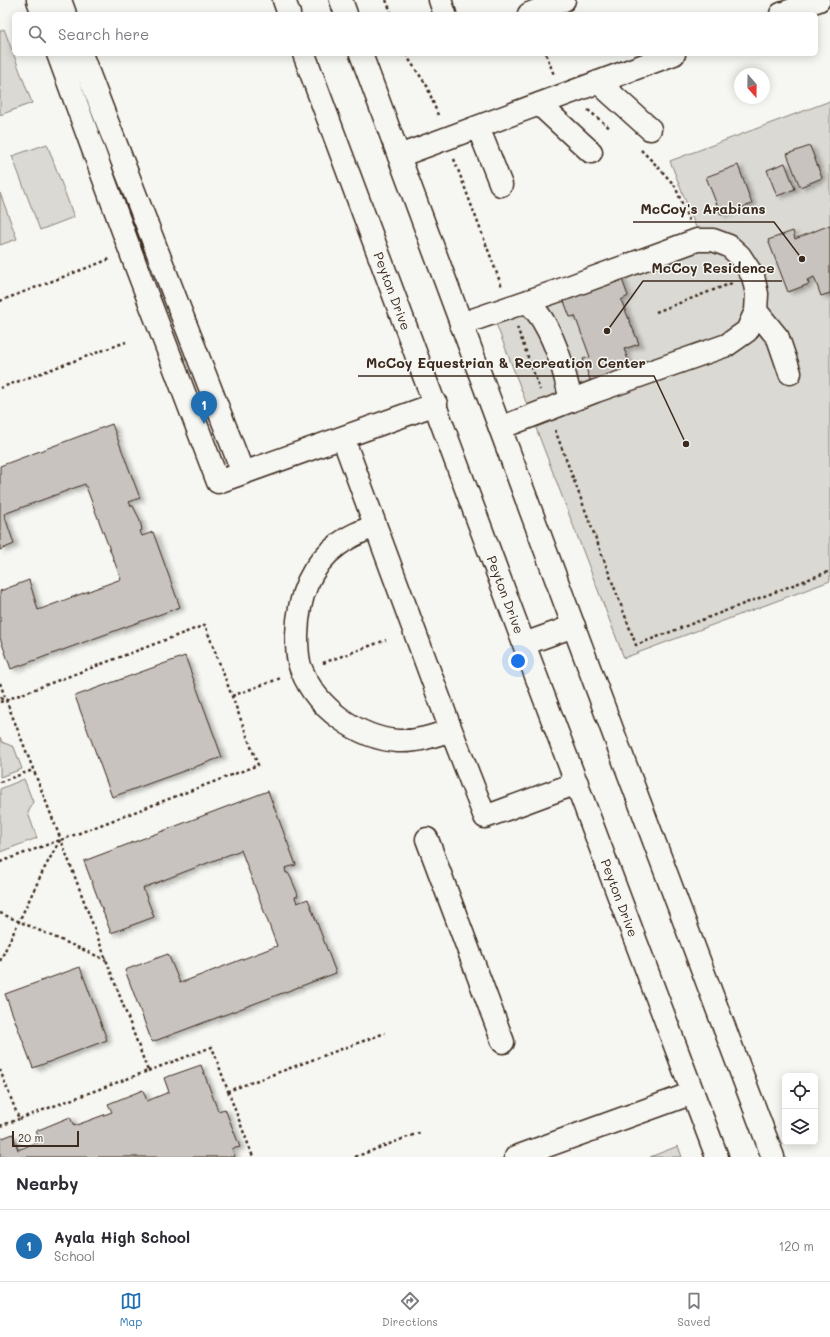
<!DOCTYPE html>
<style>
:root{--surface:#fff;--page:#f2f2f3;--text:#2b2b33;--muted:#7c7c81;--line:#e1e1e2;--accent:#1f6fb2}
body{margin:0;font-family:Mali,sans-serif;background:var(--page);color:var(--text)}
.controls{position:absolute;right:12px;bottom:12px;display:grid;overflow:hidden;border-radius:6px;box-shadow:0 2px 10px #0003}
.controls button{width:36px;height:36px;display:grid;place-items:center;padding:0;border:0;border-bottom:1px solid var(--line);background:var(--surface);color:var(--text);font:20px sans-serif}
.compass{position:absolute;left:734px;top:68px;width:36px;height:36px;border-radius:50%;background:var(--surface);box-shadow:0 2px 10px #0003;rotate:160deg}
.scale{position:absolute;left:12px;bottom:10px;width:67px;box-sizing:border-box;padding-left:4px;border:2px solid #3b2a1e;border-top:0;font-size:11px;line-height:14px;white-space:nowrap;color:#3b2a1e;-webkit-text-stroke:3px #f6f6f2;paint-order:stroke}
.you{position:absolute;left:518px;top:661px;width:14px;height:14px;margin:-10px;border:3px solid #fff;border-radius:50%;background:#1a73e8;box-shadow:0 0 0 6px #1a73e833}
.badge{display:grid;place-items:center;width:26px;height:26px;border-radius:50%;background:var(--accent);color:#fff;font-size:13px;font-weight:700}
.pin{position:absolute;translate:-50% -33px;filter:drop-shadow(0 1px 2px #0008)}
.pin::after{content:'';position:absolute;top:21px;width:14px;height:12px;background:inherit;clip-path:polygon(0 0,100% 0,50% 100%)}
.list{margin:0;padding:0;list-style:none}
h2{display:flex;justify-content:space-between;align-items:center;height:52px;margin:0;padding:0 16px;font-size:17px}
h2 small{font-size:13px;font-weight:400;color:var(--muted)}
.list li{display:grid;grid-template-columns:26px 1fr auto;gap:12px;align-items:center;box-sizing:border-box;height:72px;padding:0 16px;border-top:1px solid var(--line)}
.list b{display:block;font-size:15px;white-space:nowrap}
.list p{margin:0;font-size:13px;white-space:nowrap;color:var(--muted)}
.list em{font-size:13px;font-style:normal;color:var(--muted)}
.icon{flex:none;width:22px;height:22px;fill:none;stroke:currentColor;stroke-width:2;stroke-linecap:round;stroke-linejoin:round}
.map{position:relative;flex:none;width:830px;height:1157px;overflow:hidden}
.search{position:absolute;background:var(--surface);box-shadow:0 2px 10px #0003;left:12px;right:12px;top:12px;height:44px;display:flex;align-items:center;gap:10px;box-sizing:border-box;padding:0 14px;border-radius:6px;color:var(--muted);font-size:15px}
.sheet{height:124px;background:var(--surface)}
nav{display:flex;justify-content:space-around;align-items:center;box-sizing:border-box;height:56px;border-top:1px solid var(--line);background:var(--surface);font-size:11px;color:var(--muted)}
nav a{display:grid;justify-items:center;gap:2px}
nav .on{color:var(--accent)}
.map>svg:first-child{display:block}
.green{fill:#dad9d3;stroke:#8a8278}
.building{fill:#c8c3be;stroke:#3b2a1e;filter:url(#shadow)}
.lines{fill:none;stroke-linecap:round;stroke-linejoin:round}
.minor-casing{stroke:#3b2a1e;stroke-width:25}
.major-casing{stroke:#3b2a1e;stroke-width:25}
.path{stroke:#3b2a1e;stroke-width:2.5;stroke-dasharray:3 3;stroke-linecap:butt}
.minor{stroke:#f6f6f2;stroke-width:22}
.major{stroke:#f6f6f2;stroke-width:22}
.labels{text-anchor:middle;stroke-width:3;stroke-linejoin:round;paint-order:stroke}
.street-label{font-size:13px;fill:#3b2a1e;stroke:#f6f6f2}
.leader{fill:none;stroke:#3b2a1e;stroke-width:1.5}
.callout-dot{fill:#3b2a1e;stroke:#f6f6f2;stroke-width:1.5}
.callout-label{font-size:14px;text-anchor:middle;font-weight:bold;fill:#3b2a1e;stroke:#f6f6f2;stroke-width:3;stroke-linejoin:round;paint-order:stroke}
</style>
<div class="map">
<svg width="830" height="1157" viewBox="0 0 830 1157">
<defs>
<filter id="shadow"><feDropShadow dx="4.5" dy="2.5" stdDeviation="2" flood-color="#0004"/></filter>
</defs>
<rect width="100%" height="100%" fill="#f6f6f2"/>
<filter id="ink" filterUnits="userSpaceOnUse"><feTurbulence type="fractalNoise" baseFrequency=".025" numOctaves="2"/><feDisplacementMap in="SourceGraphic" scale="8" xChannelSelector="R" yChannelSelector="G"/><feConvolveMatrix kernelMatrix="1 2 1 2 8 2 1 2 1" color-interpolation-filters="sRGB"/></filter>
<g filter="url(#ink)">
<path class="green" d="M4 29 32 103 0 115V31Z
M830 101V581L624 658 490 308 697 230 670 161Z
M47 144 74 217 40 230 12 156Z
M0 193 17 239 0 245Z
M0 737 2 742 14 747 22 769 0 777Z
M24 779 33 802 28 813 37 838 0 852V789Z
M678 1146 682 1157H650Z"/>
<path class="building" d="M810 146 822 178 800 187 787 154Z
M785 163 795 189 777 196 767 170Z
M738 165 752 204 721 215 706 177Z
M830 225V293L821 296 814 277 807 280 809 284 788 292 768 240 793 231 795 239Z
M620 274 628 296 621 300 639 344 624 349 632 370 592 386 583 359 590 357 575 316 570 317 562 296Z
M112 424 140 498 129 502 131 506H133L139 518 141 525 142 530 140 531 142 536 153 532 180 607 11 669 0 638V591L29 580 38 610 121 579 85 484 4 514 14 544 0 550V466Z
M185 656 222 757 112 797 75 696Z
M268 791 296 865 285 868 286 873H288L291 878 297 892 298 896 295 897 297 903 308 899 336 973 152 1042 125 970 168 954 180 983 277 946 241 850 143 888 154 917 111 933 84 861Z
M80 967 107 1040 33 1068 5 994Z
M201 1065 218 1111 225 1109 240 1147 232 1149 235 1157H0V1139L13 1134 18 1150 40 1141 36 1131 70 1117 74 1126 112 1112 108 1104 143 1090 147 1101 169 1092 164 1078Z"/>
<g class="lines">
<defs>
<path id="minor" d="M38 0 43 14
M60 0 65 14
M440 0 445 14
M529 14 564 0
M781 14 819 0
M58 54 137 269 218 482 436 404
M81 54 243 473
M598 82 650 129
M539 104 591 152
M478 127 501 185
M399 156 674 54
M528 301C533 308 539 314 543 321 558 346 565 374 571 401
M756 311 778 338 790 373
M461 324 566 288 697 240H713L729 246 740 256 753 276 757 294 756 311 747 331 727 345 596 391 500 428
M343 438 451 730 485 817 577 783
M375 526C362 531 349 536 338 545 308 567 298 599 297 635 297 647 297 661 302 671 317 708 358 738 398 741 417 742 434 736 451 730
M427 839 503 1042
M516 1157 693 1093"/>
<g id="major">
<path d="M284 0 289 14"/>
<path d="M341 0 346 14"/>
<path id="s1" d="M304 54 524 644 717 1157"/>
<path d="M361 54 616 740 773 1157"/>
<path d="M524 644 574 626"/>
</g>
</defs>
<use href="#minor" class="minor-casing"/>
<use href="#major" class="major-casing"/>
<path class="path" d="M386 0 392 14
M407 54 410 61 427 86 439 118
M546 54 554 75
M588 110 611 129
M641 150 659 168 675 186 689 221
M454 159 502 287
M0 301 110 259
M656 312 732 283
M517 327 540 390
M0 388 126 342
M555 430 636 645 830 571
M323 663 386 640
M0 683 6 700 205 625 258 765 61 840 148 1071 19 1119 0 1070
M232 696 281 678
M0 698 6 700
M0 702 6 700 61 840
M0 782 33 770
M0 862 60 840
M0 913 106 960
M0 961 43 871 60 840
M148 1071 212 1047 228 1091 385 1033
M228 1091 253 1157
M0 1126 19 1119
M355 1157 421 1132"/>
<use href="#minor" class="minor"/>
<use href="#major" class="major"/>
</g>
</g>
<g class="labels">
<g class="street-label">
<text dy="5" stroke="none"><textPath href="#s1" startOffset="253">Peyton Drive</textPath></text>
<text dy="5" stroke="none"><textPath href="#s1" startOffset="577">Peyton Drive</textPath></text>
<text dy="5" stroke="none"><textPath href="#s1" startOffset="901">Peyton Drive</textPath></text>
</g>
</g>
<path class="leader" d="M802 259L774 222H633M607 331L643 281H782M686 444L654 376H358"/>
<g class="callout-dot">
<circle cx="802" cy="259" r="4"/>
<circle cx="607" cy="331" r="4"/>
<circle cx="686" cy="444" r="4"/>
</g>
<g class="callout-label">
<text x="703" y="214">McCoy's Arabians</text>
<text x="713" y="273">McCoy Residence</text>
<text x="506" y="368">McCoy Equestrian &amp; Recreation Center</text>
</g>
</svg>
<div class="controls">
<button><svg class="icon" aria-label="locate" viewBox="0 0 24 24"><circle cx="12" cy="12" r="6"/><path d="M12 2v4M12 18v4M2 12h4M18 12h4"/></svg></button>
<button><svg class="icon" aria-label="layers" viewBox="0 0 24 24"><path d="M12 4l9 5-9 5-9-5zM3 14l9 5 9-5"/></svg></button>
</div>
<svg class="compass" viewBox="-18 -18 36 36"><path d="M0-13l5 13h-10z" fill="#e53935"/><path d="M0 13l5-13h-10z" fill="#7c7c81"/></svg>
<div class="scale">20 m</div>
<div class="you"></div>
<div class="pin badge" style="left:204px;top:424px">1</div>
<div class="search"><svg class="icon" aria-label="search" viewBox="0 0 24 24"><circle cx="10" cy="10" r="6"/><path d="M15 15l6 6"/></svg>Search here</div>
</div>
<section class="sheet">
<h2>Nearby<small></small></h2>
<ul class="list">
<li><span class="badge">1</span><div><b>Ayala High School</b><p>School</p></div><em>120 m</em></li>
</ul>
</section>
<nav>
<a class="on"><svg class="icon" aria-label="map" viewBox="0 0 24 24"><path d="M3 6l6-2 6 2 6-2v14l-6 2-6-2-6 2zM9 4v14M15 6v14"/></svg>Map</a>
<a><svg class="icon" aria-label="directions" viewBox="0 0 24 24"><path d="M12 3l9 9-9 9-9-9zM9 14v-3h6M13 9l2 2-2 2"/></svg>Directions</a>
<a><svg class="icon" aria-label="saved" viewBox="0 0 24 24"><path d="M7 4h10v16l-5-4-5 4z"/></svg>Saved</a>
</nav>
